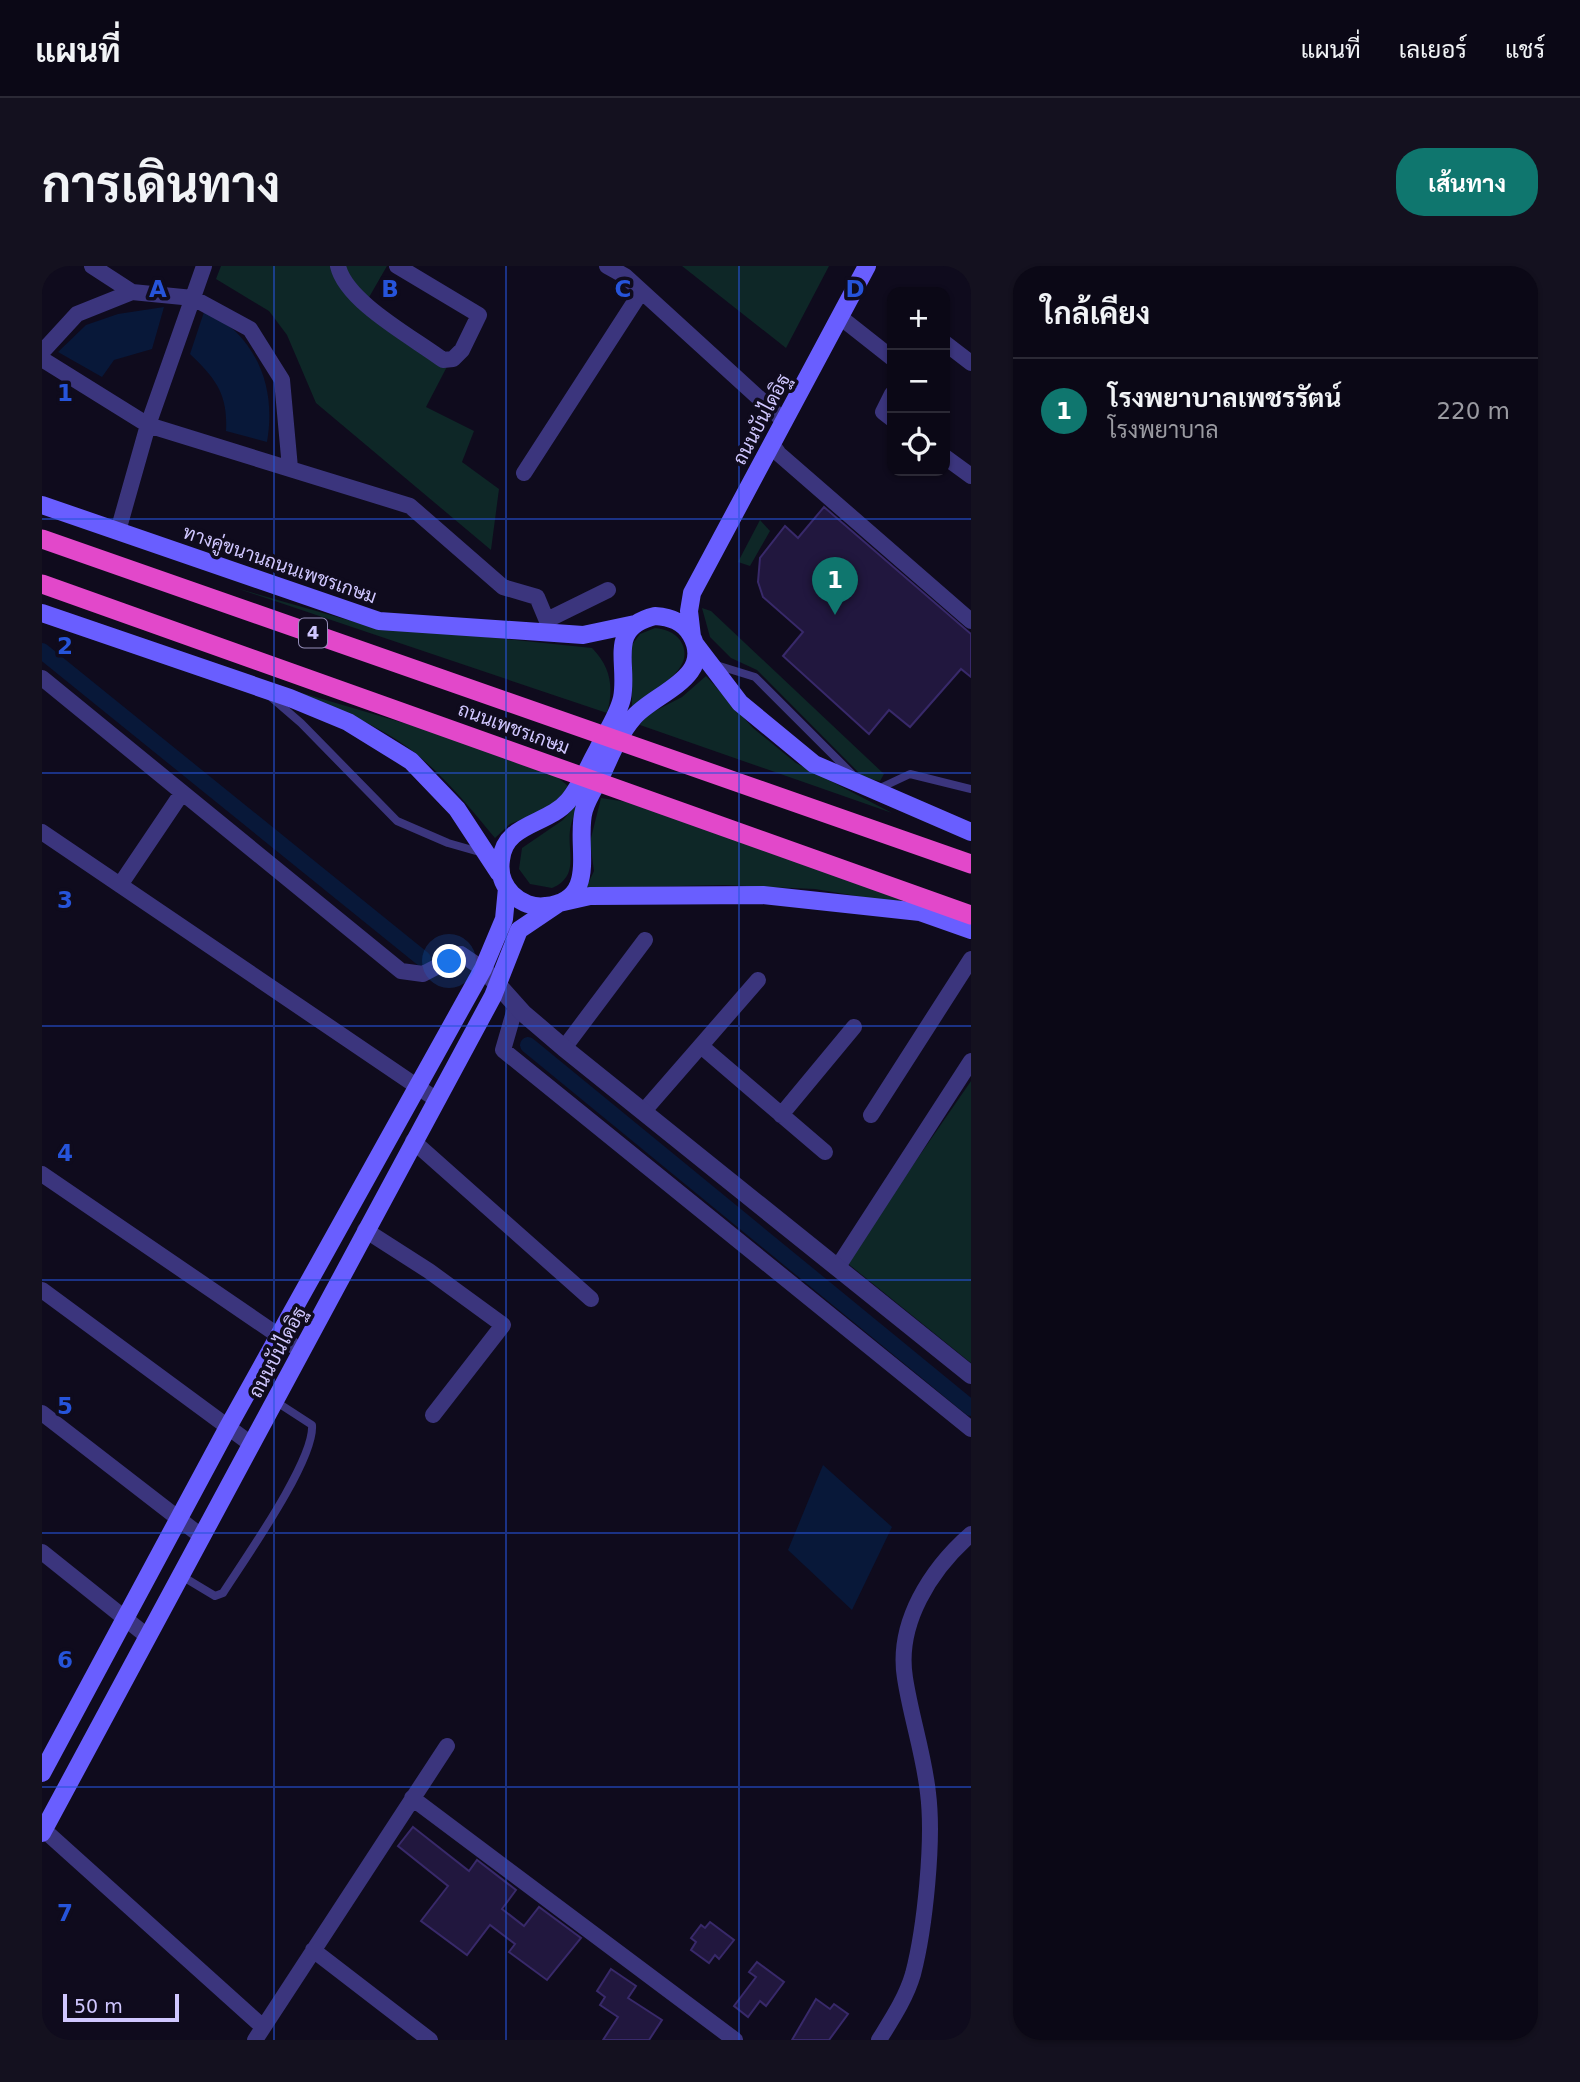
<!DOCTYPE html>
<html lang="th">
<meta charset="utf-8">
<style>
:root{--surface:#0b0816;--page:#14111f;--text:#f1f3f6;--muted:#9a9aa1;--line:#2b2935;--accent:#0f766e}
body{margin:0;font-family:"DejaVu Sans",Sarabun,sans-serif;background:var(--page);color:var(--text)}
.controls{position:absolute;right:21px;top:21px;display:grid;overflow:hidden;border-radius:14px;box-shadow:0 2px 5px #0004}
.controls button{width:63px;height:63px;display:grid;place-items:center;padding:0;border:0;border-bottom:2px solid var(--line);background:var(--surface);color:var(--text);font:35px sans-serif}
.scale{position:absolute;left:21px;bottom:18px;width:116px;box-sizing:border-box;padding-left:7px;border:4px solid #d0c7ff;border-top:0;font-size:19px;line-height:24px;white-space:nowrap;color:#d0c7ff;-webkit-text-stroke:5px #0f0b1d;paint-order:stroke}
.you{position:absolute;left:408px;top:696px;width:24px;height:24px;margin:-18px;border:5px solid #fff;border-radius:50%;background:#1a73e8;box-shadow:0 0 0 10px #1a73e833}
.badge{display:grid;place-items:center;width:46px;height:46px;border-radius:50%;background:var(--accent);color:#fff;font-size:23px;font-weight:700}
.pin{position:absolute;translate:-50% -58px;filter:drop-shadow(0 2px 4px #0008)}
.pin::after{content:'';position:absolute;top:37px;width:24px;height:21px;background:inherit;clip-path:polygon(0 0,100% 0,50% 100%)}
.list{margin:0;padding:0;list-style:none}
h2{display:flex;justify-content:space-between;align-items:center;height:91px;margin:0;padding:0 28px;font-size:30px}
h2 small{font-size:23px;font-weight:400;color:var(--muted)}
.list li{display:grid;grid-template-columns:46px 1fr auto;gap:21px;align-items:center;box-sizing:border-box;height:105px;padding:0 28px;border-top:2px solid var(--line)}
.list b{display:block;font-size:26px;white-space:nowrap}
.list p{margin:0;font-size:23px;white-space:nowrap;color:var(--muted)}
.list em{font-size:23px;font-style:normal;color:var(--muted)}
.icon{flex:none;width:38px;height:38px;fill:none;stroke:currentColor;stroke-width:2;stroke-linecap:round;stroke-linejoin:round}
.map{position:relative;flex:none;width:929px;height:1774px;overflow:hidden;border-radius:28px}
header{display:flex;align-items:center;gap:42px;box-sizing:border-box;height:98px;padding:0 35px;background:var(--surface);border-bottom:2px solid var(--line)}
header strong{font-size:33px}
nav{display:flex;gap:38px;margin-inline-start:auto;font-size:24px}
.intro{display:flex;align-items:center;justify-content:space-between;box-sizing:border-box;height:168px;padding:0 42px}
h1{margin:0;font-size:49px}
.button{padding:18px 32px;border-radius:28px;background:var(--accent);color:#fff;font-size:24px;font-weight:700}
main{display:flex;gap:42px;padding:0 42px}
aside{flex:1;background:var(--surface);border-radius:28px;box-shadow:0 2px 5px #0004}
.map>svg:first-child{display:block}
.green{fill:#0e2727}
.water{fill:#081839}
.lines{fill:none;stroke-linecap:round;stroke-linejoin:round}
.canal{stroke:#081839;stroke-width:16}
.building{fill:#21173e;stroke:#38296a;stroke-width:2}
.service{stroke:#3b357d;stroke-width:8}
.minor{stroke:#3b357d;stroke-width:16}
.tertiary{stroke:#3b357d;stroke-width:18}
.secondary{stroke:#695eff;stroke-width:18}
.trunk{stroke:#e248ca;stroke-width:19}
.grid{fill:none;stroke:#2654da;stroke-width:2;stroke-opacity:0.55}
.labels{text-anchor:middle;stroke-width:7;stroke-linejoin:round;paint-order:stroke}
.shield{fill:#0f0b1d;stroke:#968fbb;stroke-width:2}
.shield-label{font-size:18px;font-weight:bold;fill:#d0c7ff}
.street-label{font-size:19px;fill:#d0c7ff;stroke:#0f0b1d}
.grid-label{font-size:23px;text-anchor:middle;font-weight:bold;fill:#2654da;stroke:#0f0b1d;stroke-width:7;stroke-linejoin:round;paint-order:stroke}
</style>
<header>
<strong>แผนที่</strong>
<nav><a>แผนที่</a><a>เลเยอร์</a><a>แชร์</a></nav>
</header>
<div class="intro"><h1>การเดินทาง</h1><a class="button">เส้นทาง</a></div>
<main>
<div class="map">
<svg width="929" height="1774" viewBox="0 0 929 1774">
<rect width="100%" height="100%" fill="#0f0b1d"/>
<path class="green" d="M179 0H345L326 33 410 91 384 141 432 165 420 196 457 223 449 284 274 137 245 69 227 45 174 13Z
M640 0H787L744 82Z
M718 254 728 265 708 300 696 296Z
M194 322 320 358 550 382C569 401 572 422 565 447Z
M660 342 669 345 842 508 838 515 822 512 715 404 689 392 668 371Z
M613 362C623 363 632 366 638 374 658 404 607 425 590 441L589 380 598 368Z
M664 410 711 462 754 497 850 547 598 459 603 450 640 431Z
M226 417 406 470 514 510 526 520 512 540 468 558 453 572C428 542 403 511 372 486 329 453 276 436 226 417Z
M559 532 585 536 903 645 773 623 682 619 544 622 552 605 548 576Z
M539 533C536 541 531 550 529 559 523 583 540 609 510 622L488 618 477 603 480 582 521 554Z
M929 815V1097L804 996Z"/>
<path class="water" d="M122 41 110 83 72 94 60 111 16 86 44 59 76 48Z
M162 46C172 52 186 58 194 66 224 96 232 136 225 176L184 165C186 128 174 113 148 88Z
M781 1199 850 1261 810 1344 746 1284Z"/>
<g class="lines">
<path class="canal" d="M0 385 381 693
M486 779 929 1142"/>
</g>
<path class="building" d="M782 241 929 368V411L919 403 868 461 847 444 827 468 741 390 761 366 721 331 716 316 718 292 743 260 756 272Z
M371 1561 427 1605 435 1594 474 1624 460 1643 482 1660 497 1641 539 1672 505 1714 467 1686 473 1678 448 1659 425 1689 379 1655 406 1620 356 1580Z
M668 1656 692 1674 677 1693 673 1689 667 1697 649 1684 654 1676 649 1672 659 1659 663 1662Z
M715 1696 742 1716 724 1740 718 1735 706 1751 692 1740 714 1711 707 1706Z
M569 1703 594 1720 586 1732 620 1754 607 1774H561L576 1751 558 1739 563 1731 555 1725Z
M774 1733 788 1743 792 1738 806 1748 787 1774H750Z"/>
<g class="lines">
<path class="service" d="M671 398 713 411 811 509
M230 432 259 457 355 555 406 577 441 587
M836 523 868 508 929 523
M138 1309 173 1330 181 1327C202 1294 273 1194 270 1159L233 1135"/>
<path class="minor" d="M50 0 90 26
M296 0C304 36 372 72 401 94L411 93 420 84 437 49 355 0
M565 0 583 10 742 155
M798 51 850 92
M903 77 929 97
M0 86 35 48 90 26 151 32 208 63 240 114 248 202
M0 93 106 159 368 240 461 321 495 331 510 367
M850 128 841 146 850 153
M730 178 737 188 929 355
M903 191 929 210
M482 207 599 26
M76 265 106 159 162 0
M505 354 566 324
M0 412 359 705 381 708 419 688 441 703
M0 566 395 834
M78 619 140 527
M474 739 461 784 929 1163
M659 780 783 886
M522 782 603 674
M601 846 716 714
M739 849 812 761
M829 849 929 693
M371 875 549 1033
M0 908 259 1085
M323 964 387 1005 461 1059 391 1149
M795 1002 929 795
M0 1024 209 1178
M0 1147 159 1270
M0 1286 105 1370
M370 1532 693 1774
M2 1564 221 1761
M271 1684 388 1774
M213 1774 405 1480
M837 1774C850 1753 864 1732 871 1708 883 1662 892 1574 886 1527 882 1489 869 1451 863 1412 854 1357 889 1303 929 1268"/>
<path class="tertiary" d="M447 709 481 747 522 782 929 1109"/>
<path class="secondary" d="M0 239 337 355 541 369 593 358
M0 347 248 432 306 456 369 495 415 543 457 607
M613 350C628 351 641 355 649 369 673 411 613 427 592 451 578 467 570 486 561 506 555 518 546 531 542 544 532 577 559 634 504 640 492 642 479 637 470 628 461 619 457 607 459 594 462 557 506 559 526 535 538 521 546 501 555 485 563 468 576 450 580 432 587 397 564 362 613 350Z
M650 371 647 345 650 327 825 0
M653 378 698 437 772 498 929 566
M0 1507 186 1161 441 703 462 653 465 622
M0 1567 451 730 477 664 517 637 548 630 721 629 878 646 929 664"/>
<path class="trunk" d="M0 273 929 598
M0 318 929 649"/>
</g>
<path class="grid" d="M232 0V1774M464 0V1774M697 0V1774M0 253H929M0 507H929M0 760H929M0 1014H929M0 1267H929M0 1521H929"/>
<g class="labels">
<rect class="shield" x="257" y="352.5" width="28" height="29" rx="5"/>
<g class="shield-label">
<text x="271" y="373">4</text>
</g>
<g class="street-label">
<text transform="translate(719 153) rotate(-62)" y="7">ถนนบันไดอิฐ</text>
<text transform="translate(238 298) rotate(19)" y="7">ทางคู่ขนานถนนเพชรเกษม</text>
<text transform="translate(472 462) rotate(20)" y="7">ถนนเพชรเกษม</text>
<text transform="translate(235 1086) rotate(-62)" y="7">ถนนบันไดอิฐ</text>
</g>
</g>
<g class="grid-label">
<text x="116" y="31">A</text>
<text x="348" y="31">B</text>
<text x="581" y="31">C</text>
<text x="813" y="31">D</text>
<text x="23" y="135">1</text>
<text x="23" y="388">2</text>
<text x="23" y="642">3</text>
<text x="23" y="895">4</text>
<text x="23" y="1148">5</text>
<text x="23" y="1402">6</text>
<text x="23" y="1655">7</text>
</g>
</svg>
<div class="controls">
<button>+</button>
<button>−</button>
<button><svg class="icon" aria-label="locate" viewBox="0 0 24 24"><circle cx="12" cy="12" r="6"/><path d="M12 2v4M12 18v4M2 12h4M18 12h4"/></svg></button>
</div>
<div class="scale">50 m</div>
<div class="you"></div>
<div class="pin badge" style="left:793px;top:349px">1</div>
</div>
<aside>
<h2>ใกล้เคียง<small></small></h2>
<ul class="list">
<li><span class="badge">1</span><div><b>โรงพยาบาลเพชรรัตน์</b><p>โรงพยาบาล</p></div><em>220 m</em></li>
</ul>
</aside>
</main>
